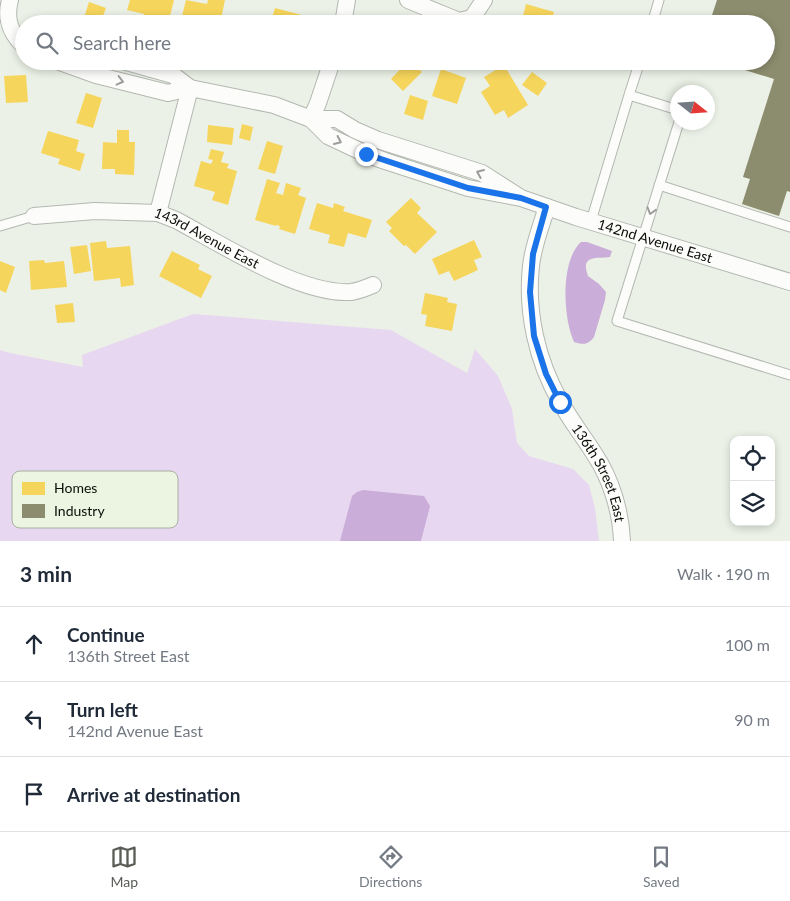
<!DOCTYPE html>
<meta charset="utf-8">
<style>
:root{--surface:#fff;--page:#f6f6f7;--text:#1f2937;--muted:#747a83;--line:#e0e1e3;--accent:#595d56}
body{margin:0;font-family:Lato,sans-serif;background:var(--page);color:var(--text)}
.controls{position:absolute;right:15px;bottom:15px;display:grid;overflow:hidden;border-radius:10px;box-shadow:0 2px 8px #0003}
.controls button{width:45px;height:45px;display:grid;place-items:center;padding:0;border:0;border-bottom:1px solid var(--line);background:var(--surface);color:var(--text);font:25px sans-serif}
.compass{position:absolute;left:670px;top:85px;width:45px;height:45px;border-radius:50%;background:var(--surface);box-shadow:0 2px 8px #0003;rotate:107deg}
.stop{position:absolute;width:15px;height:15px;margin:-11px;border:4px solid #1a73e8;border-radius:50%;background:#fff}
.stop.end{background:#1a73e8;border-color:#fff;box-shadow:0 1px 5px #0008}
.list{margin:0;padding:0;list-style:none}
h2{display:flex;justify-content:space-between;align-items:center;height:65px;margin:0;padding:0 20px;font-size:21px}
h2 small{font-size:16px;font-weight:400;color:var(--muted)}
.list li{display:grid;grid-template-columns:32px 1fr auto;gap:15px;align-items:center;box-sizing:border-box;height:75px;padding:0 20px;border-top:1px solid var(--line)}
.list b{display:block;font-size:19px;white-space:nowrap}
.list p{margin:0;font-size:16px;white-space:nowrap;color:var(--muted)}
.list em{font-size:16px;font-style:normal;color:var(--muted)}
.icon{flex:none;width:28px;height:28px;fill:none;stroke:currentColor;stroke-width:2;stroke-linecap:round;stroke-linejoin:round}
.map{position:relative;flex:none;width:790px;height:541px;overflow:hidden}
.search{position:absolute;background:var(--surface);box-shadow:0 2px 8px #0003;left:15px;right:15px;top:15px;height:55px;display:flex;align-items:center;gap:12px;box-sizing:border-box;padding:0 18px;border-radius:28px;color:var(--muted);font-size:19px}
.sheet{height:290px;background:var(--surface)}
nav{display:flex;justify-content:space-around;align-items:center;box-sizing:border-box;height:70px;border-top:1px solid var(--line);background:var(--surface);font-size:14px;color:var(--muted)}
nav a{display:grid;justify-items:center;gap:2px}
nav .on{color:var(--accent)}
.map>svg:first-child{display:block}
.green{fill:#e8d7f0}
.water{fill:#caaed9}
.homes{fill:#f6d55c}
.industry{fill:#8c8c6e}
.lines{fill:none;stroke-linecap:round;stroke-linejoin:round}
.lane-casing{stroke:#b3b8b0;stroke-width:11}
.street-casing{stroke:#b3b8b0;stroke-width:18}
.lane{stroke:#fcfdfb;stroke-width:9}
.street{stroke:#fcfdfb;stroke-width:16}
.oneway{stroke:#9c9d9a}
.route{stroke:#1a73e8;stroke-width:6}
.labels{text-anchor:middle;stroke-width:5;stroke-linejoin:round;paint-order:stroke}
.street-label{font-size:14px;fill:#0b0e08;stroke:#ebf5e2}
.key{fill:#ebf5e2;stroke:#a8b0a1;stroke-width:1}
.key-label{font-size:14px;fill:#0b0e08}
</style>
<div class="map">
<svg width="790" height="541" viewBox="0 0 790 541">
<rect width="100%" height="100%" fill="#ebf1e6"/>
<path class="green" d="M193 314 391 330 467 373 475 349 498 376 512 409 517 443 529 456 573 469 589 485 595 508 599 541H0V350L10 353 83 367 82 355Z"/>
<path class="water" d="M581 242H587L612 251 610 257C597 259 580 254 588 276L599 284 606 292 605 300 594 337C588 345 583 345 574 342 563 318 560 261 581 242Z
M363 490 424 496 430 506 421 541H340L352 496 357 492Z"/>
<path class="homes" d="M130 0H174L168 24 141 23 144 14 127 10Z
M186 0 207 4 208 0H225L220 24H180Z
M89 2 106 8 100 24H82Z
M526 4 554 12 551 24H521Z
M275 8 317 19 316 24H270Z
M252 15 270 20 269 24H250Z
M408 61H411L422 72 403 91 391 79Z
M504 65 528 105 508 118 504 110 495 115 481 92 490 86 484 77Z
M441 69 466 78 457 104 432 96Z
M532 72 547 83 538 96 522 85Z
M26 75 28 102 6 103 4 76Z
M86 93 102 98 93 128 76 123Z
M410 95 428 101 423 120 404 114Z
M242 124 253 127 250 141 239 138Z
M208 125 234 128 232 145 207 142Z
M117 130H129V142H135L134 175 115 174V169H102L103 142 117 143Z
M48 131 79 140 76 151 85 154 80 171 58 164 60 159 41 153Z
M267 141 283 146 275 174 258 169Z
M211 149 224 152 221 162 229 164 227 168 237 171 228 205 212 200 215 192 194 186 201 161 211 164 213 160 208 159Z
M267 179 280 183 276 193 283 195 286 183 301 188 298 195 306 198 295 234 279 229 280 226 276 225V226L255 220Z
M411 198 421 208 417 213 437 232 415 254 406 245 404 246 389 231 392 228 386 222Z
M317 203 333 208 334 203 345 207 343 211 372 220 366 238 348 233 344 247 328 243 330 235 309 229Z
M474 240 482 257 474 260 478 270 454 281 449 271 439 275 432 259Z
M106 241 107 248 130 246 134 285 121 287 120 278 94 281 90 243Z
M87 245 91 271 74 274 70 247Z
M172 251 200 265 198 269 212 276 201 298 159 276Z
M44 260 45 263 64 261 67 287 31 290 29 261Z
M0 261 15 267 6 293 0 290Z
M425 293 448 298 447 302 457 304 452 331 425 326 427 315 421 314Z
M73 303 75 322 57 323 55 305Z"/>
<path class="industry" d="M717 0H790V192L787 191 779 216 742 204 750 179 743 177 774 79 719 62 766 61V24H709Z"/>
<g class="lines">
<defs>
<path id="lane" d="M652 24 659 0
M629 95 640 61
M679 122 617 321 790 375
M659 185 790 227
M591 221 629 95 678 110
M0 226 34 216"/>
<g id="street">
<path d="M10 0C5 19 10 33 24 46"/>
<path d="M408 0 459 21 472 18 484 0"/>
<path d="M343 24 347 0"/>
<path d="M57 61 96 75 168 93 190 88 274 105 311 119 318 103 332 61"/>
<path d="M123 61 173 75 190 88"/>
<path id="s1" d="M521 198 482 173 378 140 355 130 337 119H311L328 136 366 154 385 161 468 188 521 198 576 217 790 282"/>
<path id="s2" d="M547 207C541 226 533 246 531 266 526 312 537 361 560 401 570 420 584 437 595 455 611 479 621 512 622 541"/>
<path d="M158 213 190 88"/>
<path id="s3" d="M34 216 95 211 158 213 176 220C221 244 300 295 351 292 358 291 366 288 373 285"/>
</g>
</defs>
<use href="#lane" class="lane-casing"/>
<use href="#street" class="street-casing"/>
<use href="#lane" class="lane"/>
<use href="#street" class="street"/>
</g>
<defs><path id="oneway-chevron" d="M-2-3.5L2.5 0L-2 3.5" fill="none" stroke-width="1.6" stroke-linecap="round" stroke-linejoin="round" transform="scale(1.25)"/></defs>
<g class="oneway">
<use href="#oneway-chevron" transform="translate(120 81) rotate(14)"/>
<use href="#oneway-chevron" transform="translate(338 141) rotate(25)"/>
<use href="#oneway-chevron" transform="translate(480 173) rotate(-157)"/>
<use href="#oneway-chevron" transform="translate(651 211) rotate(107)"/>
</g>
<g class="lines">
<path class="route" d="M366 154 468 188 521 198 546 207 533 254 530 292 534 336 546 374 560 402"/>
</g>
<g class="labels">
<g class="street-label">
<text dy="5" stroke="none"><textPath href="#s3" startOffset="179">143rd Avenue East</textPath></text>
<text dy="5" stroke="none"><textPath href="#s1" startOffset="596">142nd Avenue East</textPath></text>
<text dy="5" stroke="none"><textPath href="#s2" startOffset="284">136th Street East</textPath></text>
</g>
</g>
<rect x="12" y="471" width="166" height="57" rx="8" class="key"/>
<rect x="22" y="482" width="23" height="13" fill="#f6d55c"/>
<rect x="22" y="504" width="23" height="14" fill="#8c8c6e"/>
<g class="key-label">
<text x="54" y="493">Homes</text>
<text x="54" y="516">Industry</text>
</g>
</svg>
<div class="controls">
<button><svg class="icon" aria-label="locate" viewBox="0 0 24 24"><circle cx="12" cy="12" r="6"/><path d="M12 2v4M12 18v4M2 12h4M18 12h4"/></svg></button>
<button><svg class="icon" aria-label="layers" viewBox="0 0 24 24"><path d="M12 4l9 5-9 5-9-5zM3 14l9 5 9-5"/></svg></button>
</div>
<svg class="compass" viewBox="-18 -18 36 36"><path d="M0-13l5 13h-10z" fill="#e53935"/><path d="M0 13l5-13h-10z" fill="#747a83"/></svg>
<div class="stop" style="left:560px;top:402px"></div>
<div class="stop end" style="left:366px;top:154px"></div>
<div class="search"><svg class="icon" aria-label="search" viewBox="0 0 24 24"><circle cx="10" cy="10" r="6"/><path d="M15 15l6 6"/></svg>Search here</div>
</div>
<section class="sheet">
<h2>3 min<small>Walk · 190 m</small></h2>
<ul class="list">
<li><svg class="icon" aria-label="ahead" viewBox="0 0 24 24"><path d="M12 20V5M6 11l6-6 6 6"/></svg><div><b>Continue</b><p>136th Street East</p></div><em>100 m</em></li>
<li><svg class="icon" aria-label="left" viewBox="0 0 24 24"><path d="M17 20v-9H6M10 6l-5 5 5 5"/></svg><div><b>Turn left</b><p>142nd Avenue East</p></div><em>90 m</em></li>
<li><svg class="icon" aria-label="arrive" viewBox="0 0 24 24"><path d="M6 21V4h12l-3 4 3 4H6"/></svg><div><b>Arrive at destination</b></div></li>
</ul>
</section>
<nav>
<a class="on"><svg class="icon" aria-label="map" viewBox="0 0 24 24"><path d="M3 6l6-2 6 2 6-2v14l-6 2-6-2-6 2zM9 4v14M15 6v14"/></svg>Map</a>
<a><svg class="icon" aria-label="directions" viewBox="0 0 24 24"><path d="M12 3l9 9-9 9-9-9zM9 14v-3h6M13 9l2 2-2 2"/></svg>Directions</a>
<a><svg class="icon" aria-label="saved" viewBox="0 0 24 24"><path d="M7 4h10v16l-5-4-5 4z"/></svg>Saved</a>
</nav>
